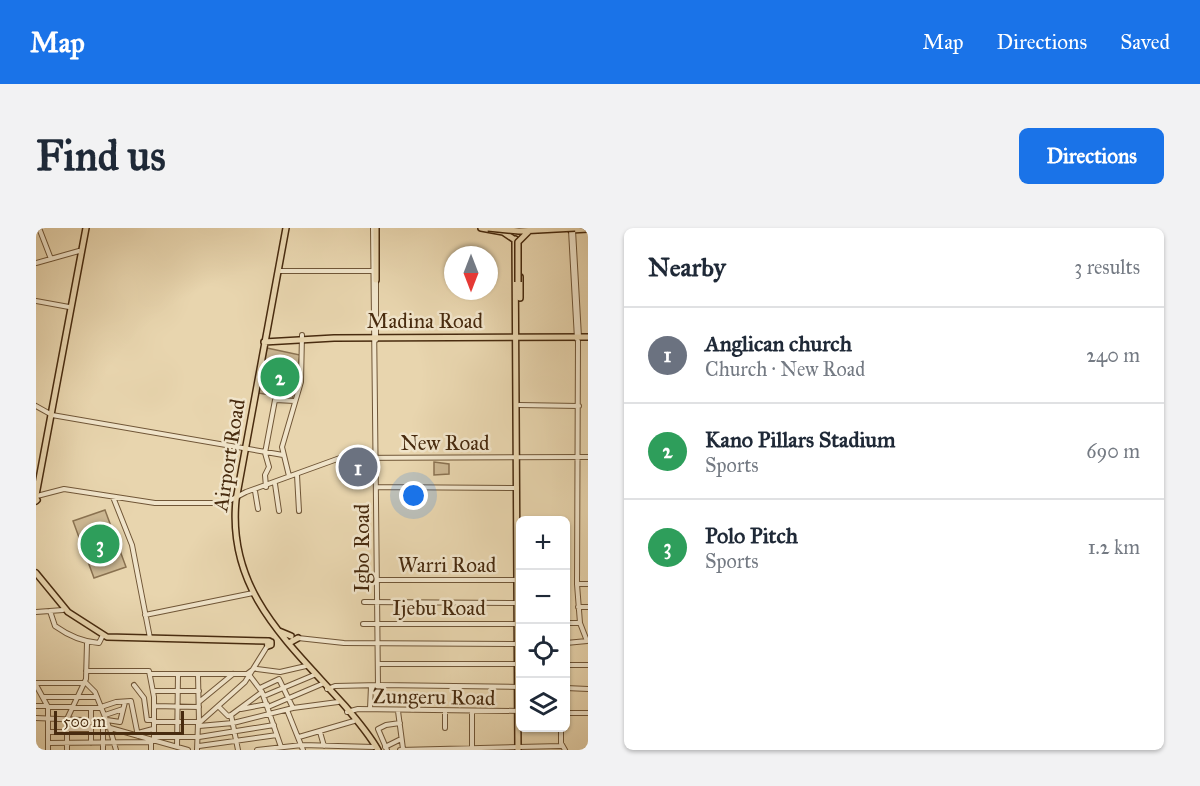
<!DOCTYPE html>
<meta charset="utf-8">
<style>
:root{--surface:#fff;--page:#f2f2f3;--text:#1f2937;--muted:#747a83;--line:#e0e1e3;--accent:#1a73e8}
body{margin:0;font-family:"IM FELL Great Primer",serif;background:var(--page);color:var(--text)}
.controls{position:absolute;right:18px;bottom:18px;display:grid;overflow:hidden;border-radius:9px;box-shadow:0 2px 4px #0004}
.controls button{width:54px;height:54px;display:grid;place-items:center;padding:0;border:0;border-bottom:2px solid var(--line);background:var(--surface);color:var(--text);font:30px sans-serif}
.compass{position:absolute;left:408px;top:18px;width:54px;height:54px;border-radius:50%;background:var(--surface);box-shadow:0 2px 4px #0004;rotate:180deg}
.scale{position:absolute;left:18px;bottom:15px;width:130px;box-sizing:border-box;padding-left:6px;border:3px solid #482b0f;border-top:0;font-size:16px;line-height:21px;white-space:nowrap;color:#482b0f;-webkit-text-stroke:4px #f0e4ca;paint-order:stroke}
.you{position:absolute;left:378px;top:268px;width:21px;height:21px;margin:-15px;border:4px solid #fff;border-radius:50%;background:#1a73e8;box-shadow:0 0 0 9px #1a73e833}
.badge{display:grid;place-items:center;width:39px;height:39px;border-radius:50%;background:var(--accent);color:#fff;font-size:20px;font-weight:700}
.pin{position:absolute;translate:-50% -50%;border:3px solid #fff;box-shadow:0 2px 6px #0006}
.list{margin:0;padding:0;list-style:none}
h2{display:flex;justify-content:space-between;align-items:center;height:78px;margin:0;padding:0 24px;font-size:26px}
h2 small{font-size:20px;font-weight:400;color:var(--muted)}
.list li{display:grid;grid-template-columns:39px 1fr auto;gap:18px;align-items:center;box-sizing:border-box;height:96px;padding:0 24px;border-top:2px solid var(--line)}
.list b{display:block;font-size:22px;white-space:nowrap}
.list p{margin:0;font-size:20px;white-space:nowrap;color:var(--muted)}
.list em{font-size:20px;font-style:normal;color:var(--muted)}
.icon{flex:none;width:33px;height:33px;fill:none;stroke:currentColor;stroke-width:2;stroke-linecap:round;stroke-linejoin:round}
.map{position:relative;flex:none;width:552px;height:522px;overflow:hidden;border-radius:9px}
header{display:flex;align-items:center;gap:36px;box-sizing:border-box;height:84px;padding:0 30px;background:var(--accent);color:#fff}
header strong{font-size:28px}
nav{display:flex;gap:33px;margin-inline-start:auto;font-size:21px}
.intro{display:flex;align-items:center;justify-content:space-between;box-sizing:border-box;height:144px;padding:0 36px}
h1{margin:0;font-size:42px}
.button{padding:15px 27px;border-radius:9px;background:var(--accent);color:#fff;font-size:21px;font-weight:700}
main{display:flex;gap:36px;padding:0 36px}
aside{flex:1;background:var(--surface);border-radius:9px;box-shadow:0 2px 4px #0004}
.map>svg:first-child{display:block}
.green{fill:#cdb893;stroke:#8a7251;stroke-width:1.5}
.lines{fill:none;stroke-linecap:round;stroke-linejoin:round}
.minor-casing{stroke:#705637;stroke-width:6}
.major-casing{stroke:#482b0f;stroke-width:8}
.minor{stroke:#f0e4ca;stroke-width:4}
.major{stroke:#e8d5ae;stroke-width:5}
.major-bridge-casing{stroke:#482b0f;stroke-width:8;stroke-linecap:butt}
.major-bridge{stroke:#e8d5ae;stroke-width:5}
.labels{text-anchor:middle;stroke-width:5;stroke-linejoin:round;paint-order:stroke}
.street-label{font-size:21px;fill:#482b0f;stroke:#f0e4ca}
</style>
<header>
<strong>Map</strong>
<nav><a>Map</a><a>Directions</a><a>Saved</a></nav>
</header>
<div class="intro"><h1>Find us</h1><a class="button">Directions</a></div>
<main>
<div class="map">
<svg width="552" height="522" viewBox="0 0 552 522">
<rect width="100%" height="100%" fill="#e8d5ae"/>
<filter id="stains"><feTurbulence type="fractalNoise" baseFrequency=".00333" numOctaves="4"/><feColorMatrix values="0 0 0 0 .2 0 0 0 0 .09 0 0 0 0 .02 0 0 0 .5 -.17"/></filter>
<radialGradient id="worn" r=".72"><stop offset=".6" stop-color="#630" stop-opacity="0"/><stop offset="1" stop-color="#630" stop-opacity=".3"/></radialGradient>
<path class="green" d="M231 120 264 127 261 143 264 144 256 171 222 165Z
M398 234 413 236V246L398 247Z
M69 282 90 339 58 350 37 293Z"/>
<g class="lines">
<defs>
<path id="minor" d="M3 0 15 31
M337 0 342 458
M535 2 541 111
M537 2 543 109
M0 35 43 23
M242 43H336
M340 50V112
M0 73 33 79
M483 177 543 178
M0 178 16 187 247 227
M261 247 263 283
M253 248 246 219 265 154 266 107
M239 256 243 283
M230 259 229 247 233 239 229 225 239 172 259 173
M341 259 481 260
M219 263 222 281
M1 268 28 261 119 275H189L210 264 304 230 552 229
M77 269 96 317 114 410
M342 352H481
M541 356H552
M328 374 480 375
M542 379H552
M14 383 19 398C33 408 46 414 63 415L67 407
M0 384 27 382
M109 387 217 365
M530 395H544
M327 396H480
M262 410 308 415 480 416
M530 415 551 413 544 395 541 356 542 113
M342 436H481
M530 437H552
M221 441 244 444 270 438
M50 443H113L118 469V513
M114 446H211L219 440
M162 447 163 494
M214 448 226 464 245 519
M49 454 59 464 73 499
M0 455H48
M0 457 12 479V522
M98 457 108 470 111 492H118
M224 460 243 451 257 480
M530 460 552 461
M291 461 299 458 344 457 484 459
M117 463H163
M228 468 278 447
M7 469H61
M163 474 197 446
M0 478H11
M118 478 163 479
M12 479H36
M65 479 80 474 95 473 102 508
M183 479 192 488 195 487
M232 479 286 456
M36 480H66
M205 481 231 476
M334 481 335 458
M251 482 267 522
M362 483 367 521
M311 484 322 481 484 483
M436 484V519
M530 485H552
M69 487 87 481
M0 490 46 492 152 522
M31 491 50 451 51 415
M71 492 84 494 89 474
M55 494V480
M118 494H163
M163 498 197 495 257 480 302 474
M67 499V522
M409 500V484
M525 500V515L529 522
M31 501H55
M74 501 80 522
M12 504H31
M284 504 288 518
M102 505 117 501
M118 509H161
M163 509 238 497
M263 509 318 493
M12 515 115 514
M55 515V499
M163 518 241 507
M141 519 142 447
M349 519 365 511
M31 522V492
M115 522V513
M161 522 162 496 209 454 232 417
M202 522 195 487 226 464
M221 522 266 517 338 519
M351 522 342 501 350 497 364 495
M364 522 525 518"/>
<path id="major" d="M250 0 200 272C191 364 253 415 309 478 321 492 333 506 342 522
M340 0V52
M445 0 467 4 479 12
M535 2 552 1
M479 11 482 522
M484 70V49
M228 114 298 110 552 109
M0 267 50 0
M0 273 1 272
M0 345 32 384 71 409 233 413
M243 403 255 408
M231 414H235V417L232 418Z
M253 415 262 410"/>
</defs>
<use href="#minor" class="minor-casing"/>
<use href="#major" class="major-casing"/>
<use href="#minor" class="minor"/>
<use href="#major" class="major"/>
<defs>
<path id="major-bridge" d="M452 0 483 3 539 0
M482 54V14L493 3"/>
</defs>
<use href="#major-bridge" class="major-bridge-casing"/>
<use href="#major-bridge" class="major-bridge"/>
</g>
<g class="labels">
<g class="street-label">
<text x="389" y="100">Madina Road</text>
<text x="409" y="222">New Road</text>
<text transform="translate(193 227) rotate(-81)" y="7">Airport Road</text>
<text transform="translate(326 320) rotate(-90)" y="7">Igbo Road</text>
<text x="411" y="344">Warri Road</text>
<text x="403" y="387">Ijebu Road</text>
<text transform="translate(398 469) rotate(1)" y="7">Zungeru Road</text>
</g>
</g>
<rect width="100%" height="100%" filter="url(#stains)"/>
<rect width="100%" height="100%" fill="url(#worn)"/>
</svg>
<div class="controls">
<button>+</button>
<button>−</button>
<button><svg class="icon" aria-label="locate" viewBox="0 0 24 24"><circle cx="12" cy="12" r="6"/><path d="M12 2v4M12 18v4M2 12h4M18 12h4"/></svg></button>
<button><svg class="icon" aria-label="layers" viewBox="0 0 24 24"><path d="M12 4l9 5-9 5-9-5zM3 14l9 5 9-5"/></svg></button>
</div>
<svg class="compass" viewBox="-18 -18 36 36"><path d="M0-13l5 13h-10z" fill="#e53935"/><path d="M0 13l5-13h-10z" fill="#747a83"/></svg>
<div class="scale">500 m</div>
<div class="you"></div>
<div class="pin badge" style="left:322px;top:239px;background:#6b7280">1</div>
<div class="pin badge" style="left:244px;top:149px;background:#2e9e5b">2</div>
<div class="pin badge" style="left:64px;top:316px;background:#2e9e5b">3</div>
</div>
<aside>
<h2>Nearby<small>3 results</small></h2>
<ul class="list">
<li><span class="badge" style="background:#6b7280">1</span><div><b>Anglican church</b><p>Church · New Road</p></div><em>240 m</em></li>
<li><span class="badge" style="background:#2e9e5b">2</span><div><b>Kano Pillars Stadium</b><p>Sports</p></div><em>690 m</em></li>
<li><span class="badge" style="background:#2e9e5b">3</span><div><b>Polo Pitch</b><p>Sports</p></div><em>1.2 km</em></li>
</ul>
</aside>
</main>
